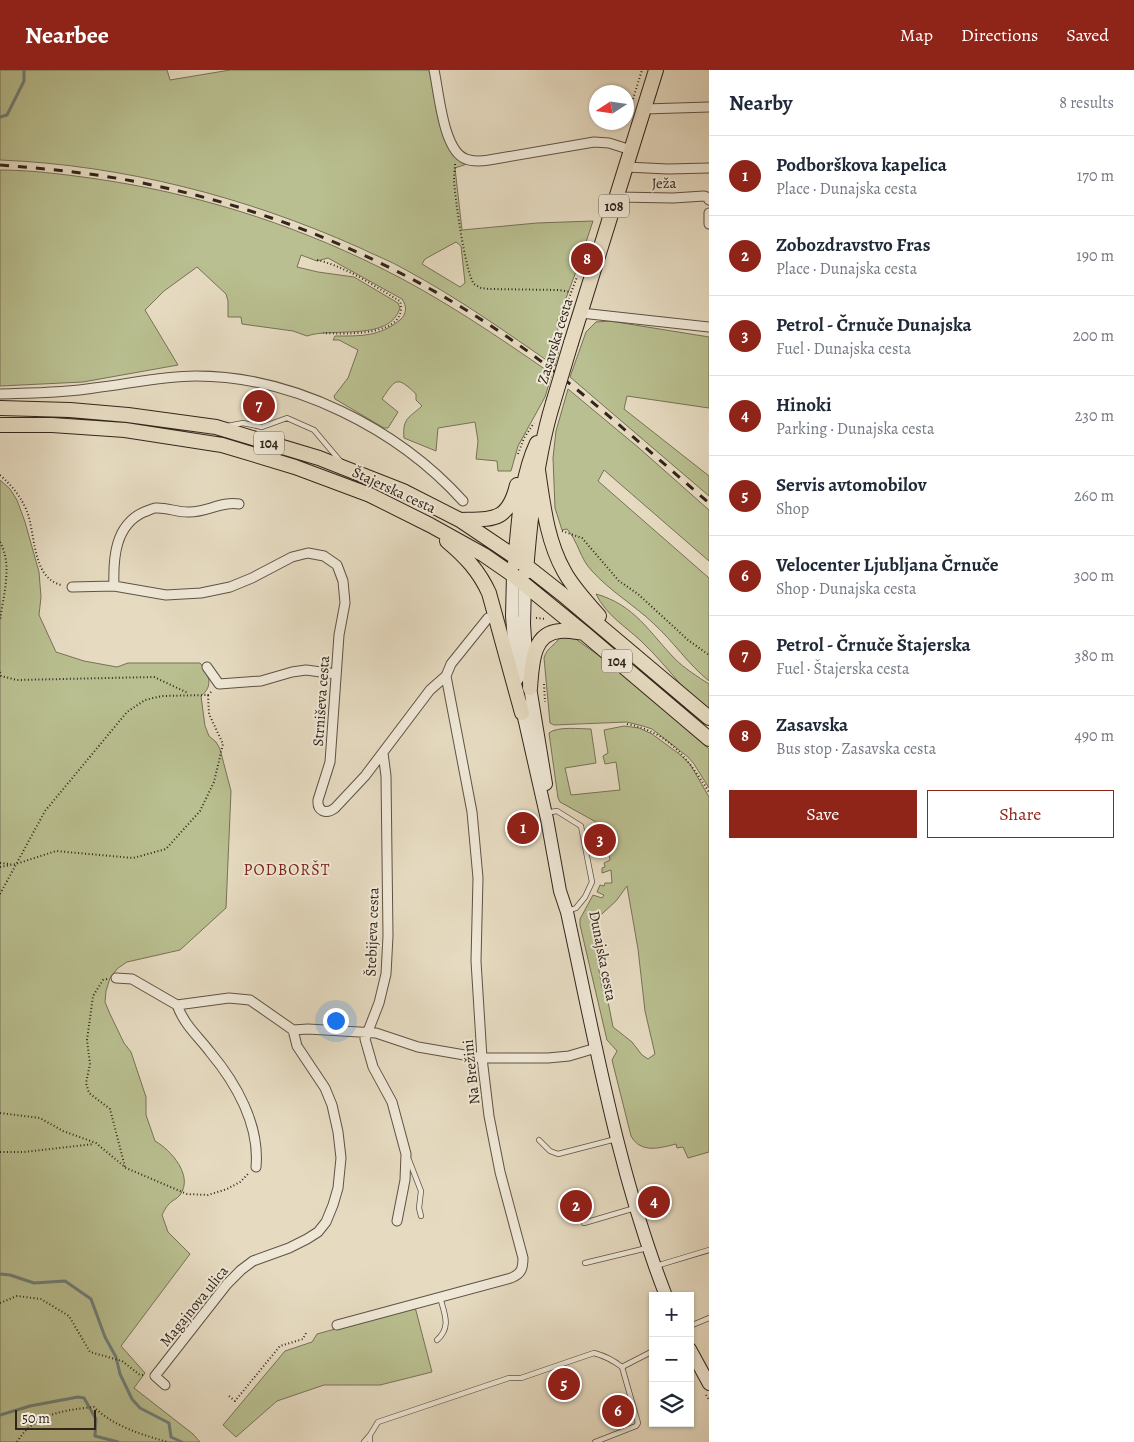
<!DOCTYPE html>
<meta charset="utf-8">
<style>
:root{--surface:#fff;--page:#f6f6f7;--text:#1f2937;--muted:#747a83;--line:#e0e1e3;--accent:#8f2418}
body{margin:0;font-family:Alegreya,serif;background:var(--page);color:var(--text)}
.controls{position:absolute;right:15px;bottom:15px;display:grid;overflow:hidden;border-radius:0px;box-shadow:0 1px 4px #0004}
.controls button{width:45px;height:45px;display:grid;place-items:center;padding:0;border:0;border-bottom:1px solid var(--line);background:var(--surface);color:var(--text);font:25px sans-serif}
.compass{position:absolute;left:589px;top:15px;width:45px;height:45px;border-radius:50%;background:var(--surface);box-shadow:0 1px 4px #0004;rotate:258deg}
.scale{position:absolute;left:15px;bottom:12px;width:81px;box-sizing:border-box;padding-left:5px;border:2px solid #32251b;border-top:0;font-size:14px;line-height:18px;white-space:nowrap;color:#32251b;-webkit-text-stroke:4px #efe8d7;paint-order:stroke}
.you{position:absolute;left:335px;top:950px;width:18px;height:18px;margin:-12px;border:4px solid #fff;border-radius:50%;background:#1a73e8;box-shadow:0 0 0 8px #1a73e833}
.badge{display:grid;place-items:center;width:32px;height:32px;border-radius:50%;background:var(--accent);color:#fff;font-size:16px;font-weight:700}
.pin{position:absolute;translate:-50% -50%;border:2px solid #fff;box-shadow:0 1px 5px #0006}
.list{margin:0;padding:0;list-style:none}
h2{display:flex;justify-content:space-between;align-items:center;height:65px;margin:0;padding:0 20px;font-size:21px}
h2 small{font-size:16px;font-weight:400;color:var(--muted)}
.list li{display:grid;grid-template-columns:32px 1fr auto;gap:15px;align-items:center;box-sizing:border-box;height:80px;padding:0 20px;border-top:1px solid var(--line)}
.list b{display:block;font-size:19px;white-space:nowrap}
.list p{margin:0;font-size:16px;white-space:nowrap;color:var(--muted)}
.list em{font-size:16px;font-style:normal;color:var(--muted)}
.actions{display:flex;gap:10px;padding:15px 20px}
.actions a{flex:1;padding:11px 0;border:1px solid var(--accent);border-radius:0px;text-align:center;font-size:18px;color:var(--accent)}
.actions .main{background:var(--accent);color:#fff}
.icon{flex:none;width:28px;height:28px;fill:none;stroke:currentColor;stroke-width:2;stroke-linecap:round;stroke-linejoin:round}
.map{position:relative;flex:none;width:709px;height:1372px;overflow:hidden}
header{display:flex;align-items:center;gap:30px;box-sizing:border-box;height:70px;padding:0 25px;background:var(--accent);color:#fff}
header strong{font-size:24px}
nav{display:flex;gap:28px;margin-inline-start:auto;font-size:18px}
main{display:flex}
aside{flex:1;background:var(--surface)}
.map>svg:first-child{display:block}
.green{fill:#b9bf90;stroke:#767256;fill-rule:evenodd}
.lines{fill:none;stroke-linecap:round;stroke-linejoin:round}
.stream{stroke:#6f7e7a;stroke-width:3}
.service-casing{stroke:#5f5244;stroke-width:6}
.minor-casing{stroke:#5f5244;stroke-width:11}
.secondary-casing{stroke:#32251b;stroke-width:14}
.primary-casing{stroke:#32251b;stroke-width:16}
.path{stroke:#32251b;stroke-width:2;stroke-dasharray:1 2.5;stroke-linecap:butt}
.service{stroke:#efe8d7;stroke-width:4.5}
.minor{stroke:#efe8d7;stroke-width:9}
.secondary{stroke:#efe8d7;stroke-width:12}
.primary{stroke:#e6dbc1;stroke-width:14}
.rail{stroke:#32251b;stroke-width:3;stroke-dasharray:9 9;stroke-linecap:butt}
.primary-bridge-casing{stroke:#32251b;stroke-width:16;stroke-linecap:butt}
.primary-bridge{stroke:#e6dbc1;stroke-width:14}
.labels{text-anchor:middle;stroke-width:4;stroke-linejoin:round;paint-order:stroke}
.shield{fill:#efe8d7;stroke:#6b6053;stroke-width:1}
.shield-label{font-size:14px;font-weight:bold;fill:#32251b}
.street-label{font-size:15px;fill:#32251b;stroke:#efe8d7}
.neighbourhood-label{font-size:16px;letter-spacing:1px;fill:#7a1f14;stroke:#efe8d7}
</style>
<header>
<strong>Nearbee</strong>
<nav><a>Map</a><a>Directions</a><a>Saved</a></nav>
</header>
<main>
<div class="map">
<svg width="709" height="1372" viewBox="0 0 709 1372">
<rect width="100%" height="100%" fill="#e6dbc1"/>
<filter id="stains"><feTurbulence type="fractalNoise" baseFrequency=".004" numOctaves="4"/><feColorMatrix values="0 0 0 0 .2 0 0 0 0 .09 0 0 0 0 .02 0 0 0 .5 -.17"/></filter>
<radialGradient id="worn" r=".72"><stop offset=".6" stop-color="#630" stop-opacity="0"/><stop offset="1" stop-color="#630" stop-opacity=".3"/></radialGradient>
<path class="green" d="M0 0H167L170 10 230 0H431L448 74 458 88 470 93 455 98 462 160 537 153 593 151 586 172H582L580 182 583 183 557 252 558 261 562 268 555 296C506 262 458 228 406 200 391 191 374 185 358 177 246 127 123 95 0 90ZM456 172 461 176 465 213 460 217 422 194 425 189Z
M0 100C30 100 61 104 90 108 191 122 288 152 379 197 440 227 497 266 552 304L545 327 518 376 511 401H498L497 391 476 389 478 371 475 352 438 358 436 381 404 368C402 348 410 347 422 336L416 330V324C397 306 396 308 382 329L398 342 388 358H384L335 329 334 326 348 308 358 280 339 270H333L335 266C360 266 379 267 400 250 407 244 407 236 402 229L328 188 317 191 301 185 297 197 318 202 354 207 398 233 400 238C390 272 332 257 307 266L293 261 242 254 241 247H228V231L226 224 197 197 164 221 145 240 178 295 83 312 0 316Z
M610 251 709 267V338L627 326 624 339 709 406V426L570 307 586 262 596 252Z
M568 319 639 378 709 440V491L604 400 598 411 709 508V611C688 594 673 571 653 553 634 535 610 521 592 501 580 489 578 471 567 459L562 460 555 438 553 388 556 361Z
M0 410 10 419 17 430 25 452 39 502 41 527 39 545 56 582 84 591 117 597 128 593H200C209 604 214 616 201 626L205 656 209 666 216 672 220 679 231 721 226 838 180 880 127 892 118 898 110 908 106 921 105 932 110 944 124 973 131 982 146 1027V1045L155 1071C171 1080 194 1106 180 1125 177 1129 171 1131 168 1135 166 1137 164 1141 162 1145L168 1162 190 1184 121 1276 145 1303 134 1318 193 1364 200 1372H0Z
M596 524C635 535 649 562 675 589 684 598 698 607 709 614V639C700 632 690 625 683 617 669 601 656 585 641 571 625 556 606 545 596 524Z
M560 567H573L620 601 709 679V718L694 694 688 687 652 659 643 656 627 652 554 655 550 653 544 588C547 577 556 575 560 567Z
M624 656 639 658 652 664 678 683 690 694 709 727V1082L688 1088 683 1077 677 1078 676 1074C660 1078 641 1084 631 1066L612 990 617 981 607 970 580 855V849L593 825 602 828 604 825 597 822 600 815 604 816 605 813H612L611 800 602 803V798L605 797 604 793 610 790 605 757 560 732 558 728 549 663C557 656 581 659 591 659L596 693 565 698 571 725 620 720 616 692 605 694 603 686 608 683 604 660ZM627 816 638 879 645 941 655 984 648 989 642 985 632 972 613 957 606 921 602 918 591 854 616 831Z
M415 1237 432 1302 380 1315H324L277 1331 236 1367 223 1355 285 1281 312 1272 317 1264Z"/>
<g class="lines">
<path class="stream" d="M0 47 7 45 24 11V0
M0 1204 10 1205 34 1213 65 1211 91 1229 105 1267 116 1287 120 1304 132 1329 140 1338 169 1353 171 1367 182 1372
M0 1345 30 1336 78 1327 84 1328 96 1349 95 1366 118 1372"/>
<defs>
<path id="service" d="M228 356 243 353 262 357 287 348 314 360 341 392
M551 742 557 741 581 756 592 812 585 827 576 838 568 841
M539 1070 550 1081 558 1084 616 1069
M409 1090 421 1121 419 1138 421 1146
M584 1153 635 1138
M585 1193 647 1178
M656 1196 709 1180
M690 1256 709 1248
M437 1270C452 1257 444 1243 440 1227
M622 1297 653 1281
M364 1372 370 1365
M370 1372V1365L378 1352 509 1308H521L594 1283C605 1286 613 1290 622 1297L638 1353 636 1356 595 1372"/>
<path id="minor" d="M434 0C439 22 443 81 466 89 473 92 482 91 489 90L594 72 609 73 631 80
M645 39 709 37
M626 97 668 99 709 98
M617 127 673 128 704 126 707 127 709 130
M709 143V154
M581 243 709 257
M0 324C32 323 63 323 94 318 128 314 162 306 196 306 294 306 398 359 463 431
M114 516C113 488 115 455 144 442 147 441 151 439 155 438 167 437 178 443 190 442 207 442 222 431 239 434
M72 517 114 516 166 525 201 523 230 517 252 508 292 487 308 483 324 486 337 495 343 511 345 533 339 565 330 692 318 730C317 741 326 745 335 738L365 706 430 620 446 606 451 594 488 548
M207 597 219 614 261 611 292 602 306 600 336 604
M383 683 386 706 388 866 386 904 379 933 365 969 373 997 392 1032 406 1084 405 1110 397 1151
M116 908 132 909 177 935C185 956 197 965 210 982 236 1013 260 1055 256 1097
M177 935 229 928 250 930 293 960 308 959 376 963 418 977 482 988H548L569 986 596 978
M337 1255 511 1208C521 1204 523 1199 523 1188L500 1102 489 1046 482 988 476 891 478 808 472 742 446 606
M165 1315 155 1306 227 1214 241 1200 253 1191 289 1178 307 1169 318 1162 326 1152 333 1135 338 1118 341 1088 338 1062 332 1035 325 1018 297 976 293 960"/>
<path id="secondary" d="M513 505 512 546 517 609
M525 514 524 554 527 599 546 714
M521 634 547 749 560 821 567 842C595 971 618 1103 666 1226
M690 1279 709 1314"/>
<path id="primary" d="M571 273 656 0
M0 338 70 340 128 345 216 357 319 388 403 421 460 450 515 487 562 524 709 648
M0 355H52L125 360 222 375 295 397 370 425 430 455 484 485 513 505 584 563 709 669
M538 400C543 434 547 471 564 501 573 518 587 532 599 546
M460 450C493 449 508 452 517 415
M447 471C465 486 479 501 489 523L522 643
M515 493C519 454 520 409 537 373
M526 502C530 448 537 385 553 333
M530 618C532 597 531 563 560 561 568 560 576 562 584 563"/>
</defs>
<use href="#service" class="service-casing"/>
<use href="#minor" class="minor-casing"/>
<use href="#secondary" class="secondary-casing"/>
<use href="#primary" class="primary-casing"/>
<path class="path" d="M633 29 642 0
M455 94C455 99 454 105 454 110 455 128 465 201 474 214L481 218 489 219 559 220 571 222
M317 190C347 197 374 216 400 231 410 267 344 264 323 263
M562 259 561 249 577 207
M518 384 524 368 534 353
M0 405C12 416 19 424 26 439 36 461 31 509 62 515
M562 461 582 468 619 511 638 524 688 570 709 585
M0 472C13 495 3 526 0 551
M536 548 546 549
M0 602 1 606 17 610 154 607 188 623
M544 614 545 632
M627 654C669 662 688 689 709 722
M0 793 11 794
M0 797 16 794 56 781 133 788 166 779 200 741 214 712 223 674 209 644 208 625
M0 824 45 741 127 642 145 630 162 626 208 625 212 621
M107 909 103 910 93 926 87 970 90 994 86 1013 89 1023 110 1039 125 1097
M0 1043 40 1048 63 1061 96 1073 126 1098 187 1124 208 1125 227 1119 240 1112 249 1103
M0 1082H24L94 1074
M0 1233 17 1226 41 1229 69 1246 90 1282 122 1291 140 1305H144
M706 1325 709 1330
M229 1326 235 1331 280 1276 303 1269 306 1263
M17 1372C34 1344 64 1340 94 1337 113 1356 142 1365 168 1372"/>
<use href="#service" class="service"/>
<use href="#minor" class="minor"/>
<use href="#secondary" class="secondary"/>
<use href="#primary" class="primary"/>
<path class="rail" d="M0 95C51 99 102 104 152 115 287 143 418 201 530 283 592 329 650 382 709 433"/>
<defs>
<path id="primary-bridge" d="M553 333 571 273"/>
</defs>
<use href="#primary-bridge" class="primary-bridge-casing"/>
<use href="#primary-bridge" class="primary-bridge"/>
</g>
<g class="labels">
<g class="shield">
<rect x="599" y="124.5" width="30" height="23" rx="4"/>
<rect x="254" y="361.5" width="30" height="23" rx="4"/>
<rect x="602" y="579.5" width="30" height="23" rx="4"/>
</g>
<g class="shield-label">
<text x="614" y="141">108</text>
<text x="269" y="378">104</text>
<text x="617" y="596">104</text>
</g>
<g class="street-label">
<text transform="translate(664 113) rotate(-1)" y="5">Ježa</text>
<text transform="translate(555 271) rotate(-73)" y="5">Zasavska cesta</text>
<text transform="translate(394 420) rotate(25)" y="5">Štajerska cesta</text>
<text transform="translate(321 631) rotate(-86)" y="5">Strniševa cesta</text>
<text transform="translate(372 862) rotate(-88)" y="5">Štebijeva cesta</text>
<text transform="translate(603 886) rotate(79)" y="5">Dunajska cesta</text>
<text transform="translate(471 1002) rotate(-96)" y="5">Na Brežini</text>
<text transform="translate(194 1236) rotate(-51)" y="5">Magajnova ulica</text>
</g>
<g class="neighbourhood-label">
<text x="287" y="805">PODBORŠT</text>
</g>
</g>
<rect width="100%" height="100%" filter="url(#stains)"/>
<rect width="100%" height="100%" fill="url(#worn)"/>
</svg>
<div class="controls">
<button>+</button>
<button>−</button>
<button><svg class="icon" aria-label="layers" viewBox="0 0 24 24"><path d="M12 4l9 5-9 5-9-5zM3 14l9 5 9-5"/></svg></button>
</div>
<svg class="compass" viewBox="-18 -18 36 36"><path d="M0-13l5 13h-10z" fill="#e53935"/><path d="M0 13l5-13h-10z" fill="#747a83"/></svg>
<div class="scale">50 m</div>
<div class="you"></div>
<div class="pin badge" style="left:523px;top:758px">1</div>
<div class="pin badge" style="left:576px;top:1136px">2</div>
<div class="pin badge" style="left:600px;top:770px">3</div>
<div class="pin badge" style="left:654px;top:1132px">4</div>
<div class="pin badge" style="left:564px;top:1314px">5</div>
<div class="pin badge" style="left:618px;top:1341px">6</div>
<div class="pin badge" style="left:259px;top:336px">7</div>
<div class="pin badge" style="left:587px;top:189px">8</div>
</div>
<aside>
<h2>Nearby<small>8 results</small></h2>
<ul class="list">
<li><span class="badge">1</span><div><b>Podborškova kapelica</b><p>Place · Dunajska cesta</p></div><em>170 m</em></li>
<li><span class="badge">2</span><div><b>Zobozdravstvo Fras</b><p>Place · Dunajska cesta</p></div><em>190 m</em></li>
<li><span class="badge">3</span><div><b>Petrol - Črnuče Dunajska</b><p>Fuel · Dunajska cesta</p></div><em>200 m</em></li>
<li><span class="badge">4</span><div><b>Hinoki</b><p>Parking · Dunajska cesta</p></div><em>230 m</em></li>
<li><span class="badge">5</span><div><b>Servis avtomobilov</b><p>Shop</p></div><em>260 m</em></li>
<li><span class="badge">6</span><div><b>Velocenter Ljubljana Črnuče</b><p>Shop · Dunajska cesta</p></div><em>300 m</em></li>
<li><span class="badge">7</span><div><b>Petrol - Črnuče Štajerska</b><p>Fuel · Štajerska cesta</p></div><em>380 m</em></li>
<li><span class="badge">8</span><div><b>Zasavska</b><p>Bus stop · Zasavska cesta</p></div><em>490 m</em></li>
</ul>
<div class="actions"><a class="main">Save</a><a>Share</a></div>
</aside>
</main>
